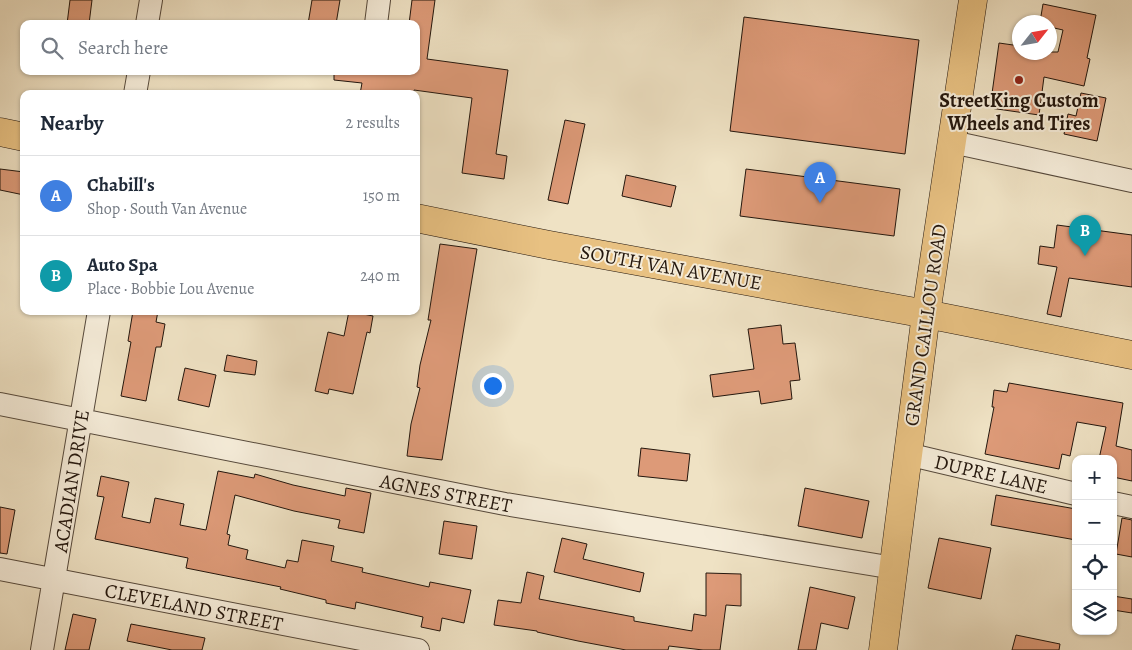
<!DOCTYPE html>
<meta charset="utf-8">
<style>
:root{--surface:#fff;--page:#f2f2f3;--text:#1f2937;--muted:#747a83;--line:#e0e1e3;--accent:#b45309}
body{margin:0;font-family:Alegreya,serif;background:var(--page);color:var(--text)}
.controls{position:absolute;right:15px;bottom:15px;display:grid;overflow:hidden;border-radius:10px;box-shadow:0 1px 4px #0004}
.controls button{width:45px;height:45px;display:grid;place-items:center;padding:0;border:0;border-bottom:1px solid var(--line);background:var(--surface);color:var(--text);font:25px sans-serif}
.compass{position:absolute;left:1012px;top:15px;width:45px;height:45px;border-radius:50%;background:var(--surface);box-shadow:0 1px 4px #0004;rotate:59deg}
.you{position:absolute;left:492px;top:385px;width:18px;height:18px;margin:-12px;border:4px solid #fff;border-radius:50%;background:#1a73e8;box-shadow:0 0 0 8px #1a73e833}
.badge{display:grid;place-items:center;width:32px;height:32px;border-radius:50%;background:var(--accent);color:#fff;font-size:16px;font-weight:700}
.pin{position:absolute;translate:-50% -41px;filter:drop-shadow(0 1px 2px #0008)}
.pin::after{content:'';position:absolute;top:26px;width:18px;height:15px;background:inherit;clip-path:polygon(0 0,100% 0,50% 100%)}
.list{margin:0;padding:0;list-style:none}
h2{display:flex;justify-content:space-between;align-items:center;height:65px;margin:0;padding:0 20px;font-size:21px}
h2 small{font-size:16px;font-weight:400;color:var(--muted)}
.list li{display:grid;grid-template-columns:32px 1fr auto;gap:15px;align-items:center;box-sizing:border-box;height:80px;padding:0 20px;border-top:1px solid var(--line)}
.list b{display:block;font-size:19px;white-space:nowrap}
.list p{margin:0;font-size:16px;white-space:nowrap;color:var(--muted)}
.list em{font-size:16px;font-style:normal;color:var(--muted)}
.icon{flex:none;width:28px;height:28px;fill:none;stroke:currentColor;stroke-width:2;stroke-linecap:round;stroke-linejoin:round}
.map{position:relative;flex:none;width:1132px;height:650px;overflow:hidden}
.search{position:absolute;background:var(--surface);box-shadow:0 1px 4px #0004;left:20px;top:20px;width:400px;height:55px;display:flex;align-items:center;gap:12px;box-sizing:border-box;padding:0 18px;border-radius:10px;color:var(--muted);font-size:19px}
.panel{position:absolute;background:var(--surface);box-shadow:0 1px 4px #0004;left:20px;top:90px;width:400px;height:225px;border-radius:10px}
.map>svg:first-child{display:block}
.building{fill:#dd9a78;stroke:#23160d}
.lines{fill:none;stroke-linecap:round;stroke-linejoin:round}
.minor-casing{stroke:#56493b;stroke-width:24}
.major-casing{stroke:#23160d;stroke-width:29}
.minor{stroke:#f5ecd9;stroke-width:22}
.major{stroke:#e8c182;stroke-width:28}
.poi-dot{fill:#8f2418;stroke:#f5ecd9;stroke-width:2}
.labels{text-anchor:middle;stroke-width:4;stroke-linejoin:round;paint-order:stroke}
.poi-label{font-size:20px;font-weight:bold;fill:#23160d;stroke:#f5ecd9}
.street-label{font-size:20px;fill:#23160d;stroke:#f5ecd9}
</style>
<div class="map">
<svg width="1132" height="650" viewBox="0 0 1132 650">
<rect width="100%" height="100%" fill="#efe2c4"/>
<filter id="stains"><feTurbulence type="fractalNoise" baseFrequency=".004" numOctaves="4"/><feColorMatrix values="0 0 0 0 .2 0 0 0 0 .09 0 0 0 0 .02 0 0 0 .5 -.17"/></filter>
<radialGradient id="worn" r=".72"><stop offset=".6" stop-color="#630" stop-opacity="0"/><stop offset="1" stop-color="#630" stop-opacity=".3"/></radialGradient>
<path class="building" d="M70 0H92L89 24H67Z
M312 0H340L336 24H308Z
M412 0H435L427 59 508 70 496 154 507 156 504 179 462 173 472 98 414 90 413 94H360L362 83 334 80V71H416V24H409Z
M1043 4 1096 15 1087 58 1090 59 1084 86 1044 77 1039 115 990 108 999 43 1020 46V52H1058L1063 30 1050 27V22H1040Z
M744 17 919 40 905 154 730 131Z
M1081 93 1106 98 1097 141 1064 134 1068 114 1076 116Z
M565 120 585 124 568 204 548 200Z
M0 169 24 172V195L0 190Z
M746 169 900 189 894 236 740 216Z
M626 175 676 186 671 207 622 196Z
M1057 225 1132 235V287L1069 278 1061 317 1047 314 1057 267 1038 264 1040 246 1054 248Z
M440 244 477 249 442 460 407 456 411 424 420 388 417 387 420 365 431 320H428Z
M133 311H158L156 322 165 324 161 347H156L146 401 121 396 131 342 128 341Z
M349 311 373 316 370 333 367 332 353 394 329 389 328 394 315 391 328 332 344 336Z
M781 325 783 344 795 343 800 380 790 381 792 399 761 404 759 391 713 397 710 375 754 369 748 329Z
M227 355 257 361 255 375 224 371Z
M185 368 216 375 209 407 178 400Z
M1009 383 1123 403 1116 446 1132 450V481L1113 477V459H1099L1106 427 1077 422 1070 456 1062 454 1059 469 985 454 994 407H992L994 390 1007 392Z
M641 448 690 454 687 481 638 476Z
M218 471 254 478 255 474 293 485 345 496 346 488 371 493 364 533 338 528 340 520 294 511 235 495 227 534 230 535 228 545 248 550 246 559 285 568 287 560 298 562 302 540 334 546 331 561 363 568 362 572 429 587 430 582 471 590 464 623 442 618 440 631 421 627 423 617 356 602 355 609 326 603V600L280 589 281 587 186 568 188 558 95 539 104 497 97 496 101 476 129 482 122 517 150 523 155 498 184 504 180 525 206 530Z
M805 488 869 501 862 538 798 526Z
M996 495 1076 509V540L991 525Z
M0 507 15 510 7 554 0 553Z
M1122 518 1132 520V557L1116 554Z
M444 521 477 526 472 559 439 554Z
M562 538 587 544 583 559 644 573 640 592 554 572Z
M939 538 991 548 981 599 928 588Z
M527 572 544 576 539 599 634 617V621L692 631 694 614 706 616V573L741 574V606L726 605 720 650H703L669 646 668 650H626L578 641 537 632V631L494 625 498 600 521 603Z
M810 587 855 597 848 629 821 623 816 650H798Z
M1113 596 1132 599V613L1113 610Z
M73 614 96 619 89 650H65Z
M131 624 205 638 202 650H172L127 641Z
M1016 635 1060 644 1059 650H1012Z"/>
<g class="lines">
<defs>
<path id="minor" d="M147 24 151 0
M376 24 379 0
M135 94 139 71
M952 142 1132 181
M0 404 505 504 894 568
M907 454 1076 494
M1113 503 1132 507
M0 569 418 650
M42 650 99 311"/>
<path id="major" d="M0 132 24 137
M416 218 549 245 926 314 1132 355
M883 650 926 314 973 0"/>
</defs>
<use href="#minor" class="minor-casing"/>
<use href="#major" class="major-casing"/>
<use href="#minor" class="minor"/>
<use href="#major" class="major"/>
</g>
<circle class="poi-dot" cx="1019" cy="80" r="5"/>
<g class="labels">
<g class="poi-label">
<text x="1019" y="107">StreetKing Custom<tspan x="1019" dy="23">Wheels and Tires</tspan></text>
</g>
<g class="street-label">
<text transform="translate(671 267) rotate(10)" y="7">SOUTH VAN AVENUE</text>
<text transform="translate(925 325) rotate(-82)" y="7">GRAND CAILLOU ROAD</text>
<text transform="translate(991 474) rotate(13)" y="7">DUPRE LANE</text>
<text transform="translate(71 481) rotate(-81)" y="7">ACADIAN DRIVE</text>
<text transform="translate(446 493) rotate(11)" y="7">AGNES STREET</text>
<text transform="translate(194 607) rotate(11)" y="7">CLEVELAND STREET</text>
</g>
</g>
<rect width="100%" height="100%" filter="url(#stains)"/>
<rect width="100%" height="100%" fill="url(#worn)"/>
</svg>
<div class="controls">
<button>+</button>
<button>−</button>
<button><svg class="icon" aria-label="locate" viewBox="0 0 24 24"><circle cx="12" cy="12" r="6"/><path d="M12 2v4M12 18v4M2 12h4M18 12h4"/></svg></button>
<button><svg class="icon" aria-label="layers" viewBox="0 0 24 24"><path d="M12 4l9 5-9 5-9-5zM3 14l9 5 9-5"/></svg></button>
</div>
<svg class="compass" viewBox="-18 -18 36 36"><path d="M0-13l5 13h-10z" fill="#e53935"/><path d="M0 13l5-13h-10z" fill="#747a83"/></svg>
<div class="you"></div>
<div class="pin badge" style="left:820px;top:203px;background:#3f7fe0">A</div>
<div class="pin badge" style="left:1085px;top:256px;background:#0f9aa8">B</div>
<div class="search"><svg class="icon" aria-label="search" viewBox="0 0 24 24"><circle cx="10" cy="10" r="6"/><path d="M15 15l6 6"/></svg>Search here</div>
<section class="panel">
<h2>Nearby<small>2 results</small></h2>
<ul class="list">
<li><span class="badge" style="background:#3f7fe0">A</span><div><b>Chabill's</b><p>Shop · South Van Avenue</p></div><em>150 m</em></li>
<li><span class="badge" style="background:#0f9aa8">B</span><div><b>Auto Spa</b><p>Place · Bobbie Lou Avenue</p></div><em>240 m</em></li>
</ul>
</section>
</div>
